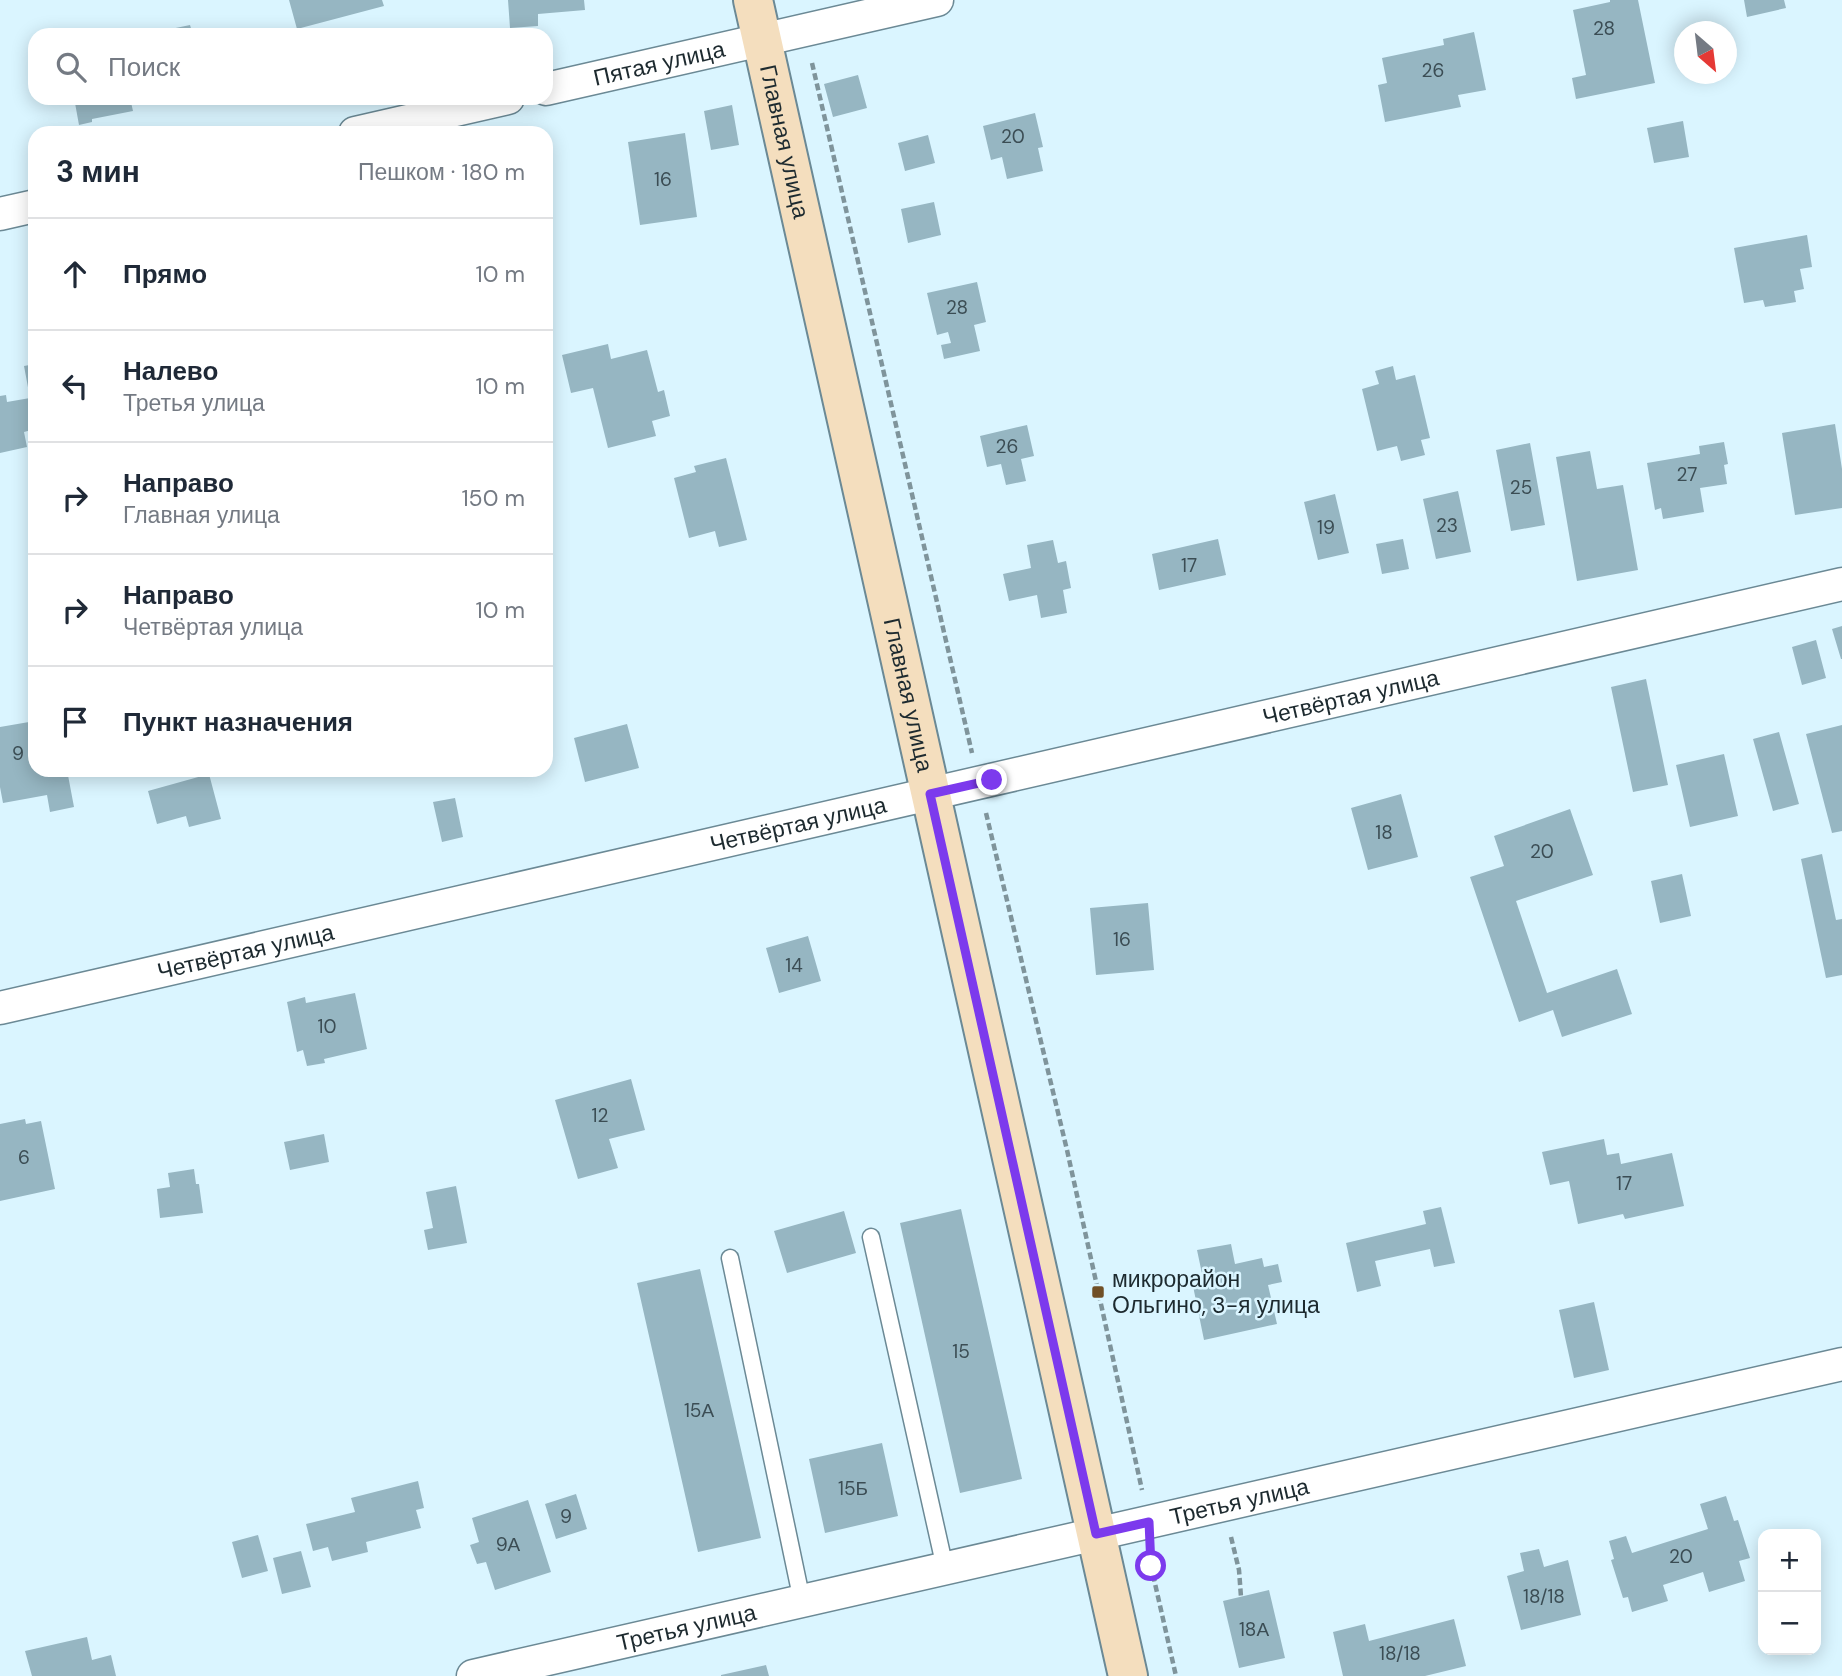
<!DOCTYPE html>
<html lang="ru">
<meta charset="utf-8">
<style>
:root{--surface:#fff;--page:#f2f2f3;--text:#1f2937;--muted:#747a83;--line:#e0e1e3}
body{margin:0;font-family:"DM Sans",sans-serif;background:var(--page);color:var(--text)}
.controls{position:absolute;right:21px;bottom:21px;display:grid;overflow:hidden;border-radius:14px;box-shadow:0 4px 18px #0003}
.controls button{width:63px;height:63px;display:grid;place-items:center;padding:0;border:0;border-bottom:2px solid var(--line);background:var(--surface);color:var(--text);font:35px sans-serif}
.compass{position:absolute;left:1674px;top:21px;width:63px;height:63px;border-radius:50%;background:var(--surface);box-shadow:0 4px 18px #0003;rotate:152deg}
.stop{position:absolute;width:21px;height:21px;margin:-16px;border:5px solid #7c3aed;border-radius:50%;background:#fff}
.stop.end{background:#7c3aed;border-color:#fff;box-shadow:0 2px 7px #0008}
.list{margin:0;padding:0;list-style:none}
h2{display:flex;justify-content:space-between;align-items:center;height:91px;margin:0;padding:0 28px;font-size:30px}
h2 small{font-size:23px;font-weight:400;color:var(--muted)}
.list li{display:grid;grid-template-columns:46px 1fr auto;gap:21px;align-items:center;box-sizing:border-box;height:112px;padding:0 28px;border-top:2px solid var(--line)}
.list b{display:block;font-size:26px;white-space:nowrap}
.list p{margin:0;font-size:23px;white-space:nowrap;color:var(--muted)}
.list em{font-size:23px;font-style:normal;color:var(--muted)}
.icon{flex:none;width:38px;height:38px;fill:none;stroke:currentColor;stroke-width:2;stroke-linecap:round;stroke-linejoin:round}
.map{position:relative;flex:none;width:1842px;height:1676px;overflow:hidden}
.search{position:absolute;background:var(--surface);box-shadow:0 4px 18px #0003;left:28px;top:28px;width:525px;height:77px;display:flex;align-items:center;gap:18px;box-sizing:border-box;padding:0 24px;border-radius:21px;color:var(--muted);font-size:26px}
.panel{position:absolute;background:var(--surface);box-shadow:0 4px 18px #0003;left:28px;top:126px;width:525px;height:651px;border-radius:21px}
.map>svg:first-child{display:block}
.building{fill:#96b6c2}
.lines{fill:none;stroke-linecap:round;stroke-linejoin:round}
.lane-casing{stroke:#6b8995;stroke-width:19}
.street-casing{stroke:#6b8995;stroke-width:35}
.secondary-casing{stroke:#6b8995;stroke-width:42}
.path{stroke:#7f949b;stroke-width:4.5;stroke-dasharray:7 3.5;stroke-linecap:butt}
.lane{stroke:#fff;stroke-width:16}
.street{stroke:#fff;stroke-width:32}
.secondary{stroke:#f4debe;stroke-width:38}
.route{stroke:#7c3aed;stroke-width:9}
.poi-dot{fill:#704f26;stroke:#daf5ff;stroke-width:2.5}
.labels{text-anchor:middle;stroke-width:5;stroke-linejoin:round;paint-order:stroke}
.number-label{font-size:19px;fill:#3b4d54}
.street-label{font-size:23px;fill:#1d2a2f;stroke:#daf5ff}
.poi-label{font-size:23px;fill:#1d2a2f;stroke:#daf5ff;text-anchor:start}
</style>
<div class="map">
<svg width="1842" height="1676" viewBox="0 0 1842 1676">
<rect width="100%" height="100%" fill="#daf5ff"/>
<path class="building" d="M289 0H382L384 6 297 29Z
M508 0H584L585 10 538 14V26L510 28Z
M1610 0H1638L1655 83 1576 99 1572 78 1586 75 1573 10 1610 2Z
M1744 0H1784L1786 8 1747 17Z
M190 25 193 35H147V34Z
M1474 32 1486 90 1458 95 1461 107 1385 122 1378 85 1387 83 1382 58 1444 45 1443 39Z
M858 75 867 108 833 117 824 84Z
M88 98H130L133 111 92 119V122L79 125 75 103 88 101Z
M732 105 739 145 711 150 704 111Z
M1035 113 1043 147 1038 148 1043 171 1007 179 1002 157 991 160 983 126Z
M1683 121 1689 157 1654 163 1647 128Z
M685 133 697 217 640 225 628 142Z
M928 135 935 163 905 171 898 143Z
M934 202 941 235 908 243 901 209Z
M1807 235 1812 267 1800 269 1804 289 1794 291 1796 302 1765 307 1763 300 1744 303 1734 248Z
M977 282 986 322 974 325 980 351 944 359 941 345 951 343 948 332 937 335 927 293Z
M608 344 611 359 647 350 658 392 664 390 670 416 652 421 656 436 608 448 593 388 571 393 562 355Z
M35 364V429L24 432 27 447 0 453V396L6 395 7 402 30 398 24 366Z
M1393 366 1396 380 1415 375 1430 438 1421 440 1425 455 1401 461 1397 446 1377 451 1362 389 1379 384 1375 371Z
M1835 424 1842 469V508L1795 515 1782 433Z
M1027 425 1034 456 1021 459 1026 481 1006 485 1001 464 987 467 980 436Z
M1724 442 1728 464 1724 465 1727 484 1700 488 1704 512 1663 519 1661 508 1655 510 1647 463 1700 454 1699 446Z
M1530 443 1545 525 1511 531 1496 450Z
M1590 451 1597 489 1623 485 1638 570 1577 581 1556 457Z
M726 458 747 540 719 547 715 531 689 538 674 478 696 472 694 466Z
M1458 491 1471 552 1436 559 1423 499Z
M1335 494 1349 553 1318 560 1304 502Z
M1218 539 1226 575 1159 590 1152 554Z
M1403 539 1409 569 1382 574 1376 544Z
M1053 540 1058 563 1066 561 1071 588 1063 590 1067 613 1041 618 1037 595 1009 601 1003 574 1031 568 1027 545Z
M1842 626V659H1841L1832 629Z
M1816 640 1826 678 1802 685 1792 647Z
M1646 679 1668 785 1633 792 1611 687Z
M29 722 31 737 35 736V770H67L74 807 50 812 47 795 3 803 0 787V727Z
M627 724 639 768 585 782 574 738Z
M1842 725V831L1832 833 1806 734Z
M1779 732 1799 804 1773 811 1753 739Z
M1724 754 1738 816 1690 827 1676 765Z
M209 774 221 819 189 827 186 816 157 824 148 791Z
M1401 794 1418 857 1368 870 1351 808Z
M455 798 463 837 442 842 433 802Z
M1570 809 1593 875 1516 901 1547 993 1617 969 1632 1014 1562 1037 1553 1010 1519 1022 1470 877 1504 866 1494 836Z
M1822 854 1836 920 1842 919V975L1826 978 1801 859Z
M1682 874 1691 916 1660 923 1651 881Z
M1148 903 1154 970 1096 975 1090 908Z
M808 936 821 981 779 993 766 948Z
M355 993 367 1049 324 1059 325 1063 307 1066 303 1050 297 1052 287 1002 305 997 306 1003Z
M631 1079 645 1130 609 1139 618 1168 578 1179 555 1100Z
M25 1119 26 1124 41 1121 55 1189 0 1201V1124Z
M324 1134 329 1162 290 1170 284 1142Z
M1604 1139 1607 1155 1619 1153 1621 1164 1672 1153 1684 1206 1625 1219 1623 1214 1578 1224 1569 1181 1550 1185 1542 1152Z
M194 1169 196 1184H199L203 1213 160 1218 157 1189 170 1187 168 1173Z
M456 1186 467 1243 428 1250 424 1230 433 1228 426 1192Z
M1441 1207 1455 1263 1434 1267 1430 1249 1375 1261 1381 1286 1357 1292 1346 1243 1426 1224 1423 1211Z
M961 1209 1022 1479 960 1493 900 1223Z
M844 1211 856 1253 787 1273 774 1231Z
M1231 1244 1235 1264 1262 1258 1264 1267 1278 1264 1282 1282 1268 1285 1277 1324 1204 1340 1193 1286 1204 1283 1197 1250Z
M700 1269 761 1538 698 1552 637 1283Z
M1594 1302 1609 1370 1574 1378 1559 1310Z
M882 1443 898 1516 825 1533 809 1459Z
M418 1481 424 1508 416 1510 421 1528 366 1542 368 1552 332 1561 328 1547 313 1551 306 1524 355 1512 351 1498Z
M576 1494 587 1529 556 1539 545 1504Z
M1726 1496 1734 1521 1738 1520 1750 1558 1739 1561 1745 1581 1709 1592 1703 1572 1663 1585 1668 1601 1632 1612 1628 1597 1623 1598 1611 1560 1614 1559 1609 1541 1626 1536 1632 1553 1708 1529 1700 1504Z
M528 1500 551 1572 495 1590 486 1562 477 1564 470 1545 479 1542 472 1518Z
M258 1535 268 1571 242 1578 232 1542Z
M1539 1549 1544 1567 1568 1560 1581 1615 1521 1630 1507 1576 1524 1571 1520 1553Z
M301 1551 311 1587 282 1594 273 1558Z
M1269 1590 1285 1658 1239 1668 1223 1601Z
M1454 1619 1466 1666 1425 1676H1343L1333 1632 1365 1624 1369 1641Z
M87 1637 92 1660 111 1655 116 1676H32L25 1651Z
M766 1665 769 1676H721V1675Z"/>
<g class="lines">
<defs>
<path id="lane" d="M871 1237 945 1568
M730 1258 802 1601"/>
<g id="street">
<path id="s1" d="M546 89 937 0"/>
<path d="M355 133 508 98"/>
<path d="M0 214 35 206"/>
<path id="s2" d="M0 1008 1842 584"/>
<path id="s3" d="M473 1676 1842 1364"/>
</g>
<g id="secondary">
<path id="s4" d="M753 0 1128 1676"/>
</g>
</defs>
<use href="#lane" class="lane-casing"/>
<use href="#street" class="street-casing"/>
<use href="#secondary" class="secondary-casing"/>
<path class="path" d="M812 63 972 753
M986 813 1067 1150 1142 1490
M1231 1537 1239 1570 1241 1597
M1150 1554 1151 1566 1176 1676"/>
<use href="#lane" class="lane"/>
<use href="#street" class="street"/>
<use href="#secondary" class="secondary"/>
</g>
<g class="lines">
<path class="route" d="M992 780 930 794 1096 1534 1149 1522 1151 1566"/>
</g>
<rect class="poi-dot" x="1091" y="1285" width="14" height="14" rx="3.5"/>
<g class="labels">
<g class="number-label">
<text x="1604" y="35">28</text>
<text x="1433" y="77">26</text>
<text x="1013" y="143">20</text>
<text x="663" y="186">16</text>
<text x="957" y="314">28</text>
<text x="1007" y="453">26</text>
<text x="1687" y="481">27</text>
<text x="1521" y="494">25</text>
<text x="1447" y="532">23</text>
<text x="1326" y="534">19</text>
<text x="1189" y="572">17</text>
<text x="18" y="760">9</text>
<text x="1384" y="839">18</text>
<text x="1542" y="858">20</text>
<text x="1122" y="946">16</text>
<text x="794" y="972">14</text>
<text x="327" y="1033">10</text>
<text x="600" y="1122">12</text>
<text x="24" y="1164">6</text>
<text x="1624" y="1190">17</text>
<text x="961" y="1358">15</text>
<text x="699" y="1417">15А</text>
<text x="853" y="1495">15Б</text>
<text x="566" y="1523">9</text>
<text x="508" y="1551">9А</text>
<text x="1681" y="1563">20</text>
<text x="1544" y="1603">18/18</text>
<text x="1254" y="1636">18А</text>
<text x="1400" y="1660">18/18</text>
</g>
<g class="street-label">
<text dy="8" stroke="none"><textPath href="#s1" startOffset="116">Пятая улица</textPath></text>
<text dy="8" stroke="none"><textPath href="#s4" startOffset="145">Главная улица</textPath></text>
<text dy="8" stroke="none"><textPath href="#s4" startOffset="712">Главная улица</textPath></text>
<text dy="8" stroke="none"><textPath href="#s2" startOffset="1386">Четвёртая улица</textPath></text>
<text dy="8" stroke="none"><textPath href="#s2" startOffset="819">Четвёртая улица</textPath></text>
<text dy="8" stroke="none"><textPath href="#s2" startOffset="252">Четвёртая улица</textPath></text>
<text dy="8" stroke="none"><textPath href="#s3" startOffset="786">Третья улица</textPath></text>
<text dy="8" stroke="none"><textPath href="#s3" startOffset="219">Третья улица</textPath></text>
</g>
<g class="poi-label">
<text x="1112" y="1287">микрорайон<tspan x="1112" dy="26">Ольгино, 3-я улица</tspan></text>
</g>
</g>
</svg>
<div class="controls">
<button>+</button>
<button>−</button>
</div>
<svg class="compass" viewBox="-18 -18 36 36"><path d="M0-13l5 13h-10z" fill="#e53935"/><path d="M0 13l5-13h-10z" fill="#747a83"/></svg>
<div class="stop" style="left:1151px;top:1566px"></div>
<div class="stop end" style="left:992px;top:780px"></div>
<div class="search"><svg class="icon" aria-label="search" viewBox="0 0 24 24"><circle cx="10" cy="10" r="6"/><path d="M15 15l6 6"/></svg>Поиск</div>
<section class="panel">
<h2>3 мин<small>Пешком · 180 m</small></h2>
<ul class="list">
<li><svg class="icon" aria-label="ahead" viewBox="0 0 24 24"><path d="M12 20V5M6 11l6-6 6 6"/></svg><div><b>Прямо</b></div><em>10 m</em></li>
<li><svg class="icon" aria-label="left" viewBox="0 0 24 24"><path d="M17 20v-9H6M10 6l-5 5 5 5"/></svg><div><b>Налево</b><p>Третья улица</p></div><em>10 m</em></li>
<li><svg class="icon" aria-label="right" viewBox="0 0 24 24"><path d="M7 20v-9h11M14 6l5 5-5 5"/></svg><div><b>Направо</b><p>Главная улица</p></div><em>150 m</em></li>
<li><svg class="icon" aria-label="right" viewBox="0 0 24 24"><path d="M7 20v-9h11M14 6l5 5-5 5"/></svg><div><b>Направо</b><p>Четвёртая улица</p></div><em>10 m</em></li>
<li><svg class="icon" aria-label="arrive" viewBox="0 0 24 24"><path d="M6 21V4h12l-3 4 3 4H6"/></svg><div><b>Пункт назначения</b></div></li>
</ul>
</section>
</div>
